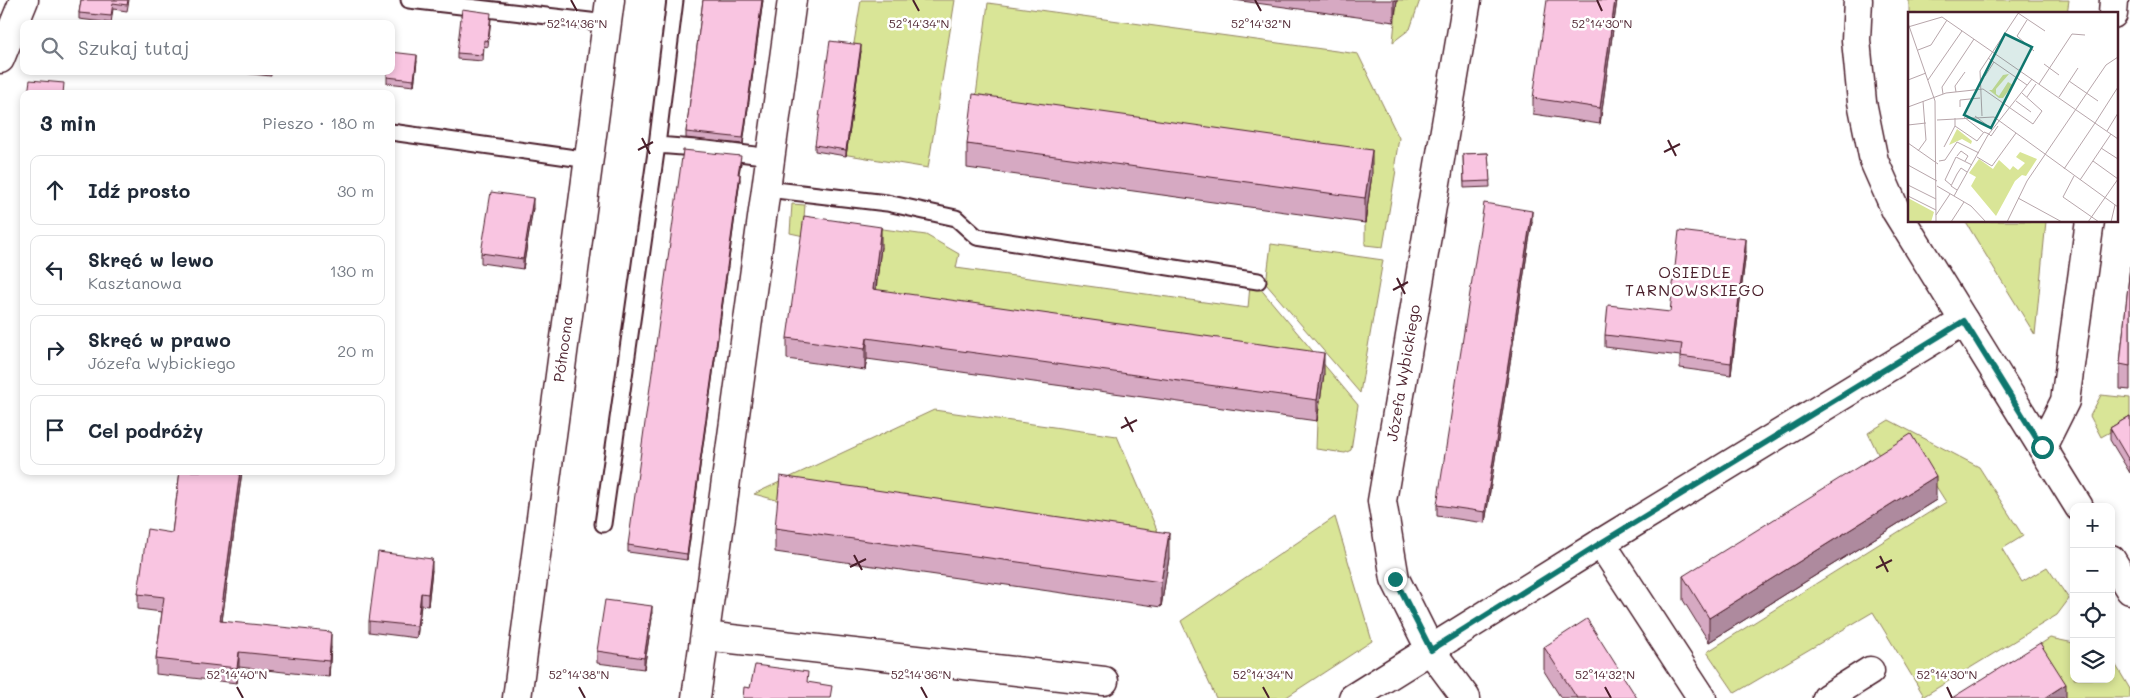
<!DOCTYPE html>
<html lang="pl">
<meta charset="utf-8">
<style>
:root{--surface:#fff;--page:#f2f2f3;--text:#1f2937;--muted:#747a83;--line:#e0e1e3}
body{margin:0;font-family:Mali,sans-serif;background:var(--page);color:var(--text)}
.controls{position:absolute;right:15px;bottom:15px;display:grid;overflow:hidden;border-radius:10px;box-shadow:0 2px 8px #0003}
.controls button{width:45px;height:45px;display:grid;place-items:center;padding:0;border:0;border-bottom:1px solid var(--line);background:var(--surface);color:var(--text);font:25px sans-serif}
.stop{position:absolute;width:15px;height:15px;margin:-11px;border:4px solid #0f766e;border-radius:50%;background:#fff}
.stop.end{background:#0f766e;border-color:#fff;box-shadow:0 1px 5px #0008}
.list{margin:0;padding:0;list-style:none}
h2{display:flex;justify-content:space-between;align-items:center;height:65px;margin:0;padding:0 20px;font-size:21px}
h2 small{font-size:16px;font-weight:400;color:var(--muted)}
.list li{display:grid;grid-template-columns:32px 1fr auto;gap:15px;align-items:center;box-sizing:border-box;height:70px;margin:0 10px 10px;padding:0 10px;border:1px solid var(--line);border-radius:10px}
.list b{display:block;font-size:19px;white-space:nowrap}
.list p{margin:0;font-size:16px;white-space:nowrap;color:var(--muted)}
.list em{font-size:16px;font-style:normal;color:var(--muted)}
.icon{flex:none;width:28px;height:28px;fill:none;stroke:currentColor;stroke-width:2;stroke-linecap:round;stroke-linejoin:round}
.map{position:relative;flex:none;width:2130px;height:698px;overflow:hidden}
.search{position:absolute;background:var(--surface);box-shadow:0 2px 8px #0003;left:20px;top:20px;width:375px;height:55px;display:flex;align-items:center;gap:12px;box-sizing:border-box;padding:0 18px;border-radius:10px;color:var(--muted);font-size:19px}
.panel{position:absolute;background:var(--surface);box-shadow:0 2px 8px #0003;left:20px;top:90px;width:375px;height:385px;border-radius:10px}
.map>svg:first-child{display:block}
.green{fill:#d9e597;stroke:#928261}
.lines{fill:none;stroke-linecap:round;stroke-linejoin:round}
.lane-casing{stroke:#4a1f2b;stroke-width:19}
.street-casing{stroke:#4a1f2b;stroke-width:31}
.secondary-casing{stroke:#4a1f2b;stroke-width:31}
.lane{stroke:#fff;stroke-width:15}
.street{stroke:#fff;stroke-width:28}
.secondary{stroke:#fff;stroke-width:28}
.wall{fill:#d6a9c2;stroke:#4a1f2b}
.shaded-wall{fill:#ae8a9e;stroke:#4a1f2b}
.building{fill:#f9c5e1;stroke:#4a1f2b}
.route{stroke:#0f766e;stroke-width:6}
.ticks{fill:none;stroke:#4a1f2b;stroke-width:2}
.labels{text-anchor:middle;stroke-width:5;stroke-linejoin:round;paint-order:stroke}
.street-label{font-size:15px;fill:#4a1f2b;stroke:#fff}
.neighbourhood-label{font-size:16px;letter-spacing:1px;fill:#4a1f2b;stroke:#fff}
.inset-road{fill:none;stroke:#b7a5aa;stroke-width:1}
.view{fill:#0f766e;fill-opacity:0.15;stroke:#0f766e;stroke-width:2.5}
.inset-edge{fill:none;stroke:#4a1f2b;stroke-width:2.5}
.ticks-label{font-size:12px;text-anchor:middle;fill:#4a1f2b;stroke:#fff;stroke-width:5;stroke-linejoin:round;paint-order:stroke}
</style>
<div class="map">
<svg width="2130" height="698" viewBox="0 0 2130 698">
<rect width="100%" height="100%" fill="#fff"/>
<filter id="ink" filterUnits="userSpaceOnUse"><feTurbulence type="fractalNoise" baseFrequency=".02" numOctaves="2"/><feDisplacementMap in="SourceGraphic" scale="10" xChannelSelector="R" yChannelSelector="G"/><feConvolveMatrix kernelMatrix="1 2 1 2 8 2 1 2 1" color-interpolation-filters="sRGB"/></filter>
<g filter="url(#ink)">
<path class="green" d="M861 0H955L928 168 836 153Z
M1397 0H1420L1410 29 1393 42Z
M1909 0H2069L2067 14H1909Z
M988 3 1358 54 1399 138 1395 163 1396 170 1383 247 1365 245V223L1372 175 973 119Z
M792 204 805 205 804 218 926 235 959 254 956 268 1248 308 1250 285 1259 287 1358 405 1351 450 1345 453 1316 449 1317 421 873 310 804 236 790 233Z
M1965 221H2046L2035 335Z
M1271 244 1383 260 1360 393 1266 284Z
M2101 395 2130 398V421L2101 437 2090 416Z
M934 410 1117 436 1169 558 780 501 754 494Z
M1889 420 1979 467 2023 536 2002 549 2022 582 2047 567 2069 599 2057 615 1924 696 1873 612 1735 693 1707 652 1946 502 1915 453 1878 454 1868 433Z
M1335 517 1372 641 1285 698H1216L1181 621Z
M2050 638 2074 643V679H2111V657L2130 689V698H2060L2030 651Z"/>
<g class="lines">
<defs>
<path id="lane" d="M409 0 607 23
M391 132 589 160
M657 145 675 0
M767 189 887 203 956 218 977 237 1258 281
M603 524 657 145 707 149 771 157"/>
<g id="street">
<path d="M2113 14 2114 0"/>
<path d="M0 59 24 0"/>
<path d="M2042 447 2065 401 2090 221"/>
<path d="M1601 543 1702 698"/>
<path d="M705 636 1104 681"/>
<path d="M696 698 792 0"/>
<path d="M1353 698 1601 543 1964 321"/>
<path id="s1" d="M1466 698 1431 651 1395 579 1382 501 1467 0"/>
<path d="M1827 698 1870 671"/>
</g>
<g id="secondary">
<path d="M1858 0 1856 40 1862 102 1874 161 1896 211 2079 507"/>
<path d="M2111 559 2130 590"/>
<path id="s2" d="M517 698 610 0"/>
</g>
</defs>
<use href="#lane" class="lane-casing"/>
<use href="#street" class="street-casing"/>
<use href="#secondary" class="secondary-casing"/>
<use href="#lane" class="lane"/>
<use href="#street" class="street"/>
<use href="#secondary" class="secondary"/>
</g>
<path class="wall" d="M81 0H129L127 11 113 9 111 23 79 19V13Z
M703 0H763L743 144 686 138V132Z
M1234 0H1397L1394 22Z
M1617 0 1600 124 1533 114V98Z
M491 19 488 47 484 46 483 61 457 59V53Z
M861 51 846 156 815 151V145Z
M417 61 414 86 387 83V77Z
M224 71H271V76Z
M967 144 1372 174 1365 223 967 168Z
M1488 153 1490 187 1464 188 1463 154Z
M741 163 739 174 740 180 687 560 628 552V545Z
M533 208 523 269 481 263V253Z
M1532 222 1485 523 1437 516V505Z
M881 247 876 290 1324 374 1317 421 867 359 865 370 787 359V338Z
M1746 251 1731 375 1680 368V356L1605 347V335L1670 312Z
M2130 266V390L2120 389V364Z
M2130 416V473L2110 440V428Z
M180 471H242L222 621 331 647 329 677 239 667 237 683 156 674V659L162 612 138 609V594L172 533Z
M1936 500 1709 642 1683 600V576Z
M775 528 1169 558 1161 607 775 552Z
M432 570 428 606 421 605 417 638 369 632V621Z
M652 618 644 669 597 663V651Z
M1544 647 1637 698H1561L1544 671Z"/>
<path class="shaded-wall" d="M762 0H763L743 144V138Z
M1394 0H1397L1394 22Z
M1615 0H1617L1600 124V108Z
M861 45V51L846 156V150Z
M417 55V61L414 86V80Z
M1372 150V174L1365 223V198Z
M740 174V180L687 560V554Z
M533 198V208L523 269V259Z
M1532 211V222L1485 523V512Z
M881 227V247L873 310V289Z
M1746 239V251L1731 375V363Z
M867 338V359L865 370V349Z
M1324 353V374L1317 421V400Z
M240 471H242L220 636V621Z
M1936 476V500L1709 642V618Z
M1169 533V558L1161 607V582Z
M432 559V570L428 606V594Z
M421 593V605L417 638V626Z
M652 606V618L644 669V658Z
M331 632V647L329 677V661Z
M239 652V667L237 683V668Z
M2066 684V698H2044Z"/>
<path class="building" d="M81 0H128L127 5 113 3 111 16 79 13Z
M703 0H762L743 138 686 132Z
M1547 0H1615L1600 108 1533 98Z
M462 9 491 13 488 41 484 40 483 55 457 53Z
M830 41 861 45 846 150 815 145Z
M391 52 417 55 414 80 387 77V71H391Z
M30 80 64 83 63 94H28Z
M973 94 1372 150 1365 198 967 144Z
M683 150 741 156 738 174H740L687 554 628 545Z
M1488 153 1490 181 1464 182 1463 154Z
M491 192 533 198 523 259 481 253Z
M1484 203 1532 211 1485 512 1437 505Z
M804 216 881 227 873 289 1324 353 1317 400 867 338 865 349 787 338Z
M1679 231 1746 239 1731 363 1680 356 1682 344 1605 335 1608 305 1670 312Z
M2130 266V366L2120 364Z
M2130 416V462L2110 428Z
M1911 434 1936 476 1709 618 1683 576Z
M180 471H240L220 621 331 632 329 661 239 652 237 668 156 659 164 597 138 594 147 529 172 533Z
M780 476 1169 533 1161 582 775 528Z
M378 552 432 559 428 594 421 593 417 626 369 621Z
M605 600 652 606 644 658 597 651Z
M1587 619 1637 698H1577L1544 647Z
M2040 643 2066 684 2044 698H1952Z
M755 665 808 672 807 682 832 686 830 698H743L744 687 750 688Z"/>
</g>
<g class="lines" filter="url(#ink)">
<path class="route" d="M1395 579 1431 650 1601 543 1964 321 2042 447"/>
</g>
<path class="ticks" d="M571 0 577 11M913 0 919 11M1255 0 1261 11M1597 0 1602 11M642 138 650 154M1668 140 1676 156M638 150 653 142M1664 152 1680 144M1397 278 1405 294M1393 290 1408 282M1125 417 1133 432M1121 428 1137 420M854 555 862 570M1880 556 1888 572M850 567 866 559M1876 568 1892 560M237 687 243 698M579 687 585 698M921 687 927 698M1263 687 1269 698M1605 687 1611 698M1947 687 1952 698"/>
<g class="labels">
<g class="street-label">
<text dy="5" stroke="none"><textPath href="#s2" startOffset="352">Północna</textPath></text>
<text dy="5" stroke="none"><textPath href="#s1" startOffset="348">Józefa Wybickiego</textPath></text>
</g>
<g class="neighbourhood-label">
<text x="1695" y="278">OSIEDLE<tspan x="1695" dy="18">TARNOWSKIEGO</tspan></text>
</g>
</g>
<g transform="translate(1908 12)">
<rect width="210" height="210" fill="#fff"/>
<path d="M101 62 88 77V82L91 84 100 70 105 73 95 86H91L81 78H84L95 63ZM49 117 64 129 63 132 54 127 41 133ZM112 140 129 147 118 164 114 163 107 169 88 204 63 174 68 165 61 161 71 147 85 157 91 148 102 158 105 154 110 158 117 151 108 145ZM0 186 26 200 23 210H0Z" fill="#d9e597"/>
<path class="inset-road" d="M110 1 137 19M119 8 109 24 126 39M0 11 27 89 28 210M0 15 34 5 210 127M10 38 23 33 39 8M80 46 119 73M136 52 151 63M77 64 86 50M0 68 18 61M20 68 54 19M161 69 190 89M131 72 164 22 177 23M48 80 47 74 57 60M35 82 34 75 66 27M119 85 128 72M151 85 170 56M108 89 123 100M0 95 38 81 75 77 125 112 134 99 114 81M52 95V88L72 86M67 104 84 117M74 104 72 59 111 0M56 105 75 120M29 108 86 105 210 195M187 111 210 75M0 113 18 111M47 114 69 129 76 120 81 122M199 119 210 101M81 122 83 124 90 114M0 131 30 152M36 135 47 114V106M193 136 210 147M10 139 18 128 15 89M49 144 53 139 60 144 57 149M69 145 84 154 108 121M31 149 37 148 49 130 71 141M185 149 210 167M0 153 29 169M156 157 187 111M166 164 155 185 191 210M172 168 203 122M0 173 28 187M43 173 37 168 48 145 64 153M29 174 63 194 78 210M49 178 43 174 49 162 53 156 59 160M0 184 28 198M46 184 80 123 124 67M110 186 154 210M28 203 42 182M43 210 56 190M99 210 119 169 198 53 210 45M180 210 210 167M203 210 207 193"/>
<path class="view" d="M97 22 124 35 83 116 56 103Z"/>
<rect width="210" height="210" class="inset-edge"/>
</g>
<g class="ticks-label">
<text x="577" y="28">52°14'36"N</text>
<text x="919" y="28">52°14'34"N</text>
<text x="1261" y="28">52°14'32"N</text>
<text x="1602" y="28">52°14'30"N</text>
<text x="237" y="679">52°14'40"N</text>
<text x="579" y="679">52°14'38"N</text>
<text x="921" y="679">52°14'36"N</text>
<text x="1263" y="679">52°14'34"N</text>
<text x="1605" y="679">52°14'32"N</text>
<text x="1947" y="679">52°14'30"N</text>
</g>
</svg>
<div class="controls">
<button>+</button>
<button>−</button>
<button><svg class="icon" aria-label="locate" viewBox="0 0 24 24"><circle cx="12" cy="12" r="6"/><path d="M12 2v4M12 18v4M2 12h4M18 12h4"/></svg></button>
<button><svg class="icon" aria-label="layers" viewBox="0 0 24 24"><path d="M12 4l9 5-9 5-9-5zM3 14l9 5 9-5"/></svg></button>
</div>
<div class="stop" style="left:2042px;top:447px"></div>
<div class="stop end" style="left:1395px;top:579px"></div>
<div class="search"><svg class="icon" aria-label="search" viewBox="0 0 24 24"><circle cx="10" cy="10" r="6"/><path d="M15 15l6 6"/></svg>Szukaj tutaj</div>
<section class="panel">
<h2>3 min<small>Pieszo · 180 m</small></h2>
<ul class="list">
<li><svg class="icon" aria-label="ahead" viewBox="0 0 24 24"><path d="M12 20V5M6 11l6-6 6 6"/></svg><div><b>Idź prosto</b></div><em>30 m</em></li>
<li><svg class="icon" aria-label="left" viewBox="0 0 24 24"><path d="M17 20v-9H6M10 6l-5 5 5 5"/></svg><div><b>Skręć w lewo</b><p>Kasztanowa</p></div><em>130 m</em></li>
<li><svg class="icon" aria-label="right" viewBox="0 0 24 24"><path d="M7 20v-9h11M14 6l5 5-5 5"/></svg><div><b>Skręć w prawo</b><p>Józefa Wybickiego</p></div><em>20 m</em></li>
<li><svg class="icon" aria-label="arrive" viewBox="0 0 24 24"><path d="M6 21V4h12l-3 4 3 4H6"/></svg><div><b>Cel podróży</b></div></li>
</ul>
</section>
</div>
